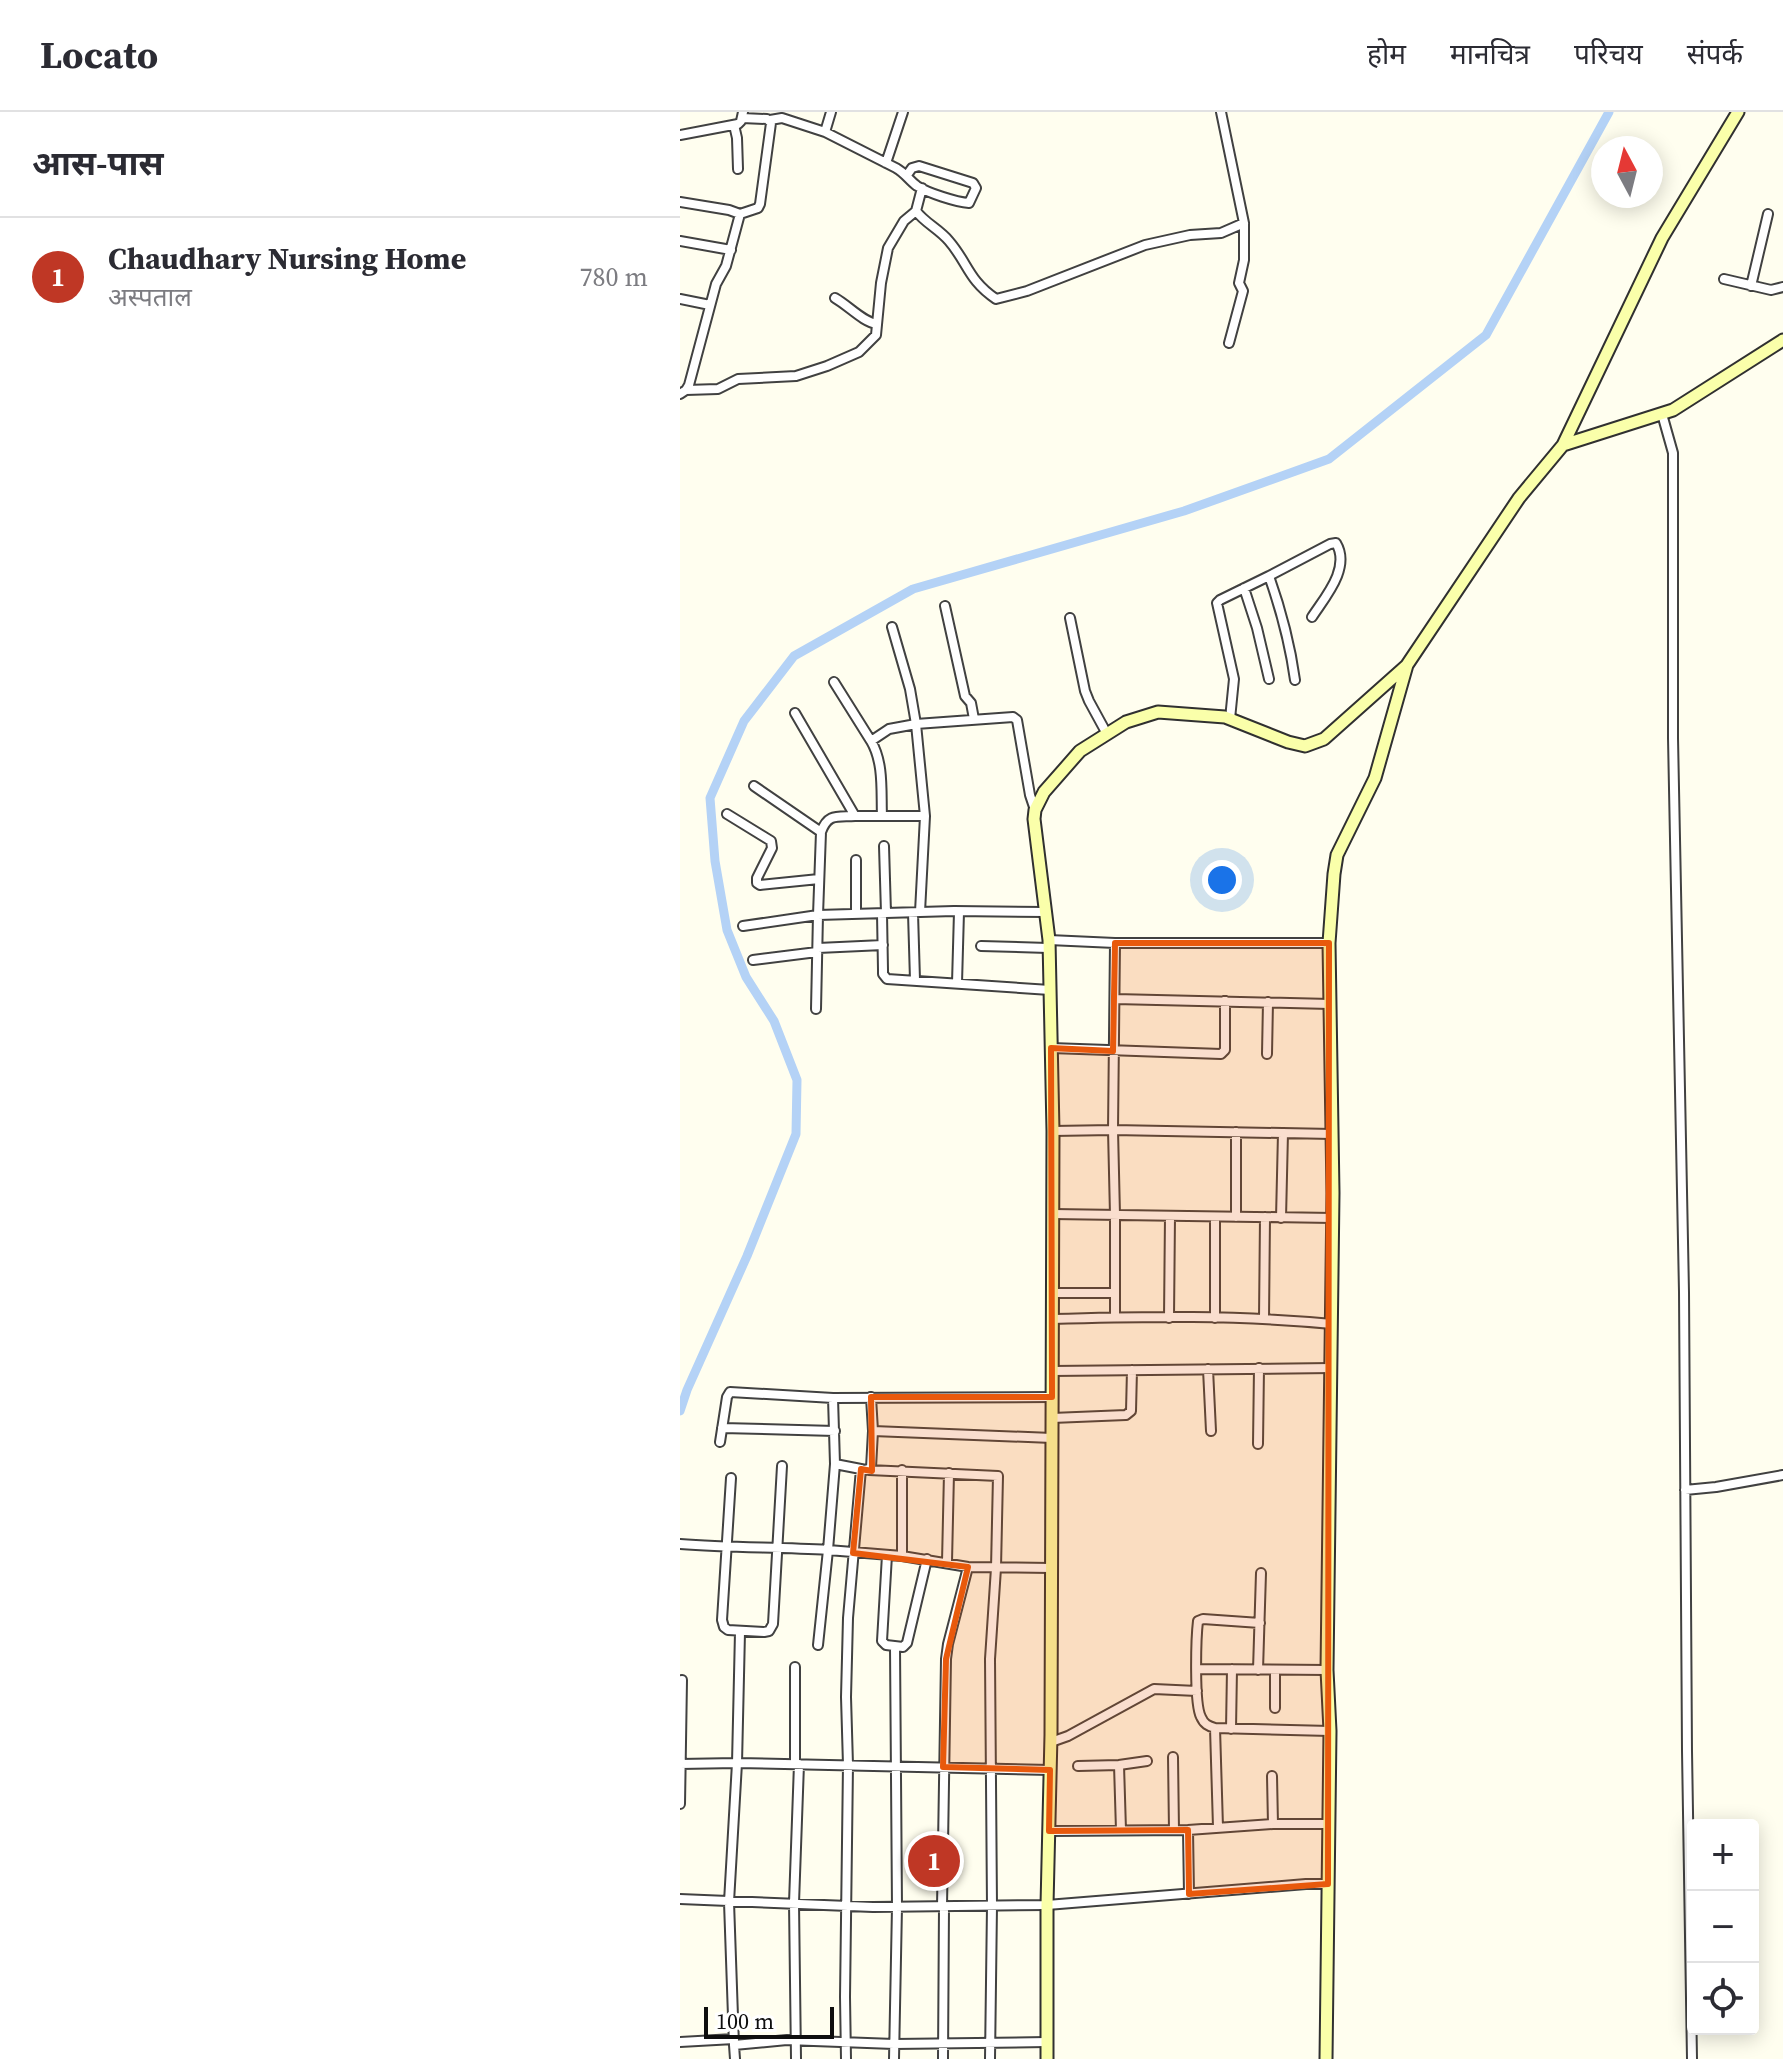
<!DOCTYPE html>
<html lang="hi">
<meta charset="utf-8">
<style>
:root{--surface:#fff;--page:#f7f7f7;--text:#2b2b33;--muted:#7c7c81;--line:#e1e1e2;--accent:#bf3725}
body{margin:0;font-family:"Source Serif 4","Noto Sans Devanagari",serif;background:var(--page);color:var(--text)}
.controls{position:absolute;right:24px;bottom:24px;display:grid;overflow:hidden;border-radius:8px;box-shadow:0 4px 20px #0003}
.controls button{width:72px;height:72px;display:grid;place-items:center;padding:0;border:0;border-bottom:2px solid var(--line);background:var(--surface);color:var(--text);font:40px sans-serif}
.compass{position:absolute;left:911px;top:24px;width:72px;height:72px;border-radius:50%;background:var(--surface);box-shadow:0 4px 20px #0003;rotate:353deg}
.scale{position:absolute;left:24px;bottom:20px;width:130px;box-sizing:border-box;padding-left:8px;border:4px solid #0e0e0e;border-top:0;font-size:22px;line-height:28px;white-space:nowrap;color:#0e0e0e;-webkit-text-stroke:6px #fff;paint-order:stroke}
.you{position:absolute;left:542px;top:768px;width:28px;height:28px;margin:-20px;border:6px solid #fff;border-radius:50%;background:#1a73e8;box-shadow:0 0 0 12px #1a73e833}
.badge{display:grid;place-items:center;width:52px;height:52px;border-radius:50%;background:var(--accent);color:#fff;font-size:26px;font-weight:700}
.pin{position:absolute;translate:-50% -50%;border:4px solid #fff;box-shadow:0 2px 8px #0006}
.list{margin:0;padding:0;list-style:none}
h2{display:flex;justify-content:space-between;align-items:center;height:104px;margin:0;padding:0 32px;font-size:34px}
h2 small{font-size:26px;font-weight:400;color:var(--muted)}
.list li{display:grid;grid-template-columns:52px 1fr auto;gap:24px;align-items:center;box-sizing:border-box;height:120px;padding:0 32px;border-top:2px solid var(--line)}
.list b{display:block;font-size:30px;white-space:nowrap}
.list p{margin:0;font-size:26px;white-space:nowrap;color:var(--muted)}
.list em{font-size:26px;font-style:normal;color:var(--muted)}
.icon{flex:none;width:44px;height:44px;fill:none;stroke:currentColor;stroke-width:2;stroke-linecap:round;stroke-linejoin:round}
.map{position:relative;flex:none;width:1103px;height:1947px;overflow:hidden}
header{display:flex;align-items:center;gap:48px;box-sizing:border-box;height:112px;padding:0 40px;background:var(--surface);border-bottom:2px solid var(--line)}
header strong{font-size:38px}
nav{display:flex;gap:44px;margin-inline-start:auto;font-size:28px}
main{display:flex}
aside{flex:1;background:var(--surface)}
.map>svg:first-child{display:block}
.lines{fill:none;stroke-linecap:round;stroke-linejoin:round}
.canal{stroke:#b4d2f6;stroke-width:9}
.street-casing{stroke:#414141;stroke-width:12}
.secondary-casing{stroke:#303030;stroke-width:15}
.street{stroke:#fff;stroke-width:8}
.secondary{stroke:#faffaa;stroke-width:11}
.marked{fill:#e8590c;fill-opacity:0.2;stroke:#e8590c;stroke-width:6;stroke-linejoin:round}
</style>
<header>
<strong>Locato</strong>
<nav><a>होम</a><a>मानचित्र</a><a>परिचय</a><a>संपर्क</a></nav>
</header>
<main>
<aside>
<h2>आस-पास<small></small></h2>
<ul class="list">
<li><span class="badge">1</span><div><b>Chaudhary Nursing Home</b><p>अस्पताल</p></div><em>780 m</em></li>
</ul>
</aside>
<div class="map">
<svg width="1103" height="1947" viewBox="0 0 1103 1947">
<rect width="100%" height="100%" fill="#fffeef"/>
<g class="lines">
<path class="canal" d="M0 1299 7 1278 67 1144 116 1022 117 968 94 909 66 865 47 818 35 749 30 686 64 609 114 544 233 477 504 399 649 347 806 223 929 0"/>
<defs>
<path id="street" d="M541 0 564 111V148L559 171 563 179 549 231
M90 8 102 6 145 20 216 56C225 61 229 68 237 74 248 81 276 90 289 91L296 76 293 71 239 54 232 56 227 63
M54 13 57 26 58 57
M145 20 151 0
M0 23 58 12 61 9 63 0
M206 51 223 0
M242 76 236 99C245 111 259 117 269 129 288 151 288 168 316 187L347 179 465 133 510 123 541 121 564 111
M0 90 49 98 60 102
M0 129 51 138
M1044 167 1091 178 1103 175
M1071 174 1088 102
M155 186C169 194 183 210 197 212
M0 187 30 193
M6 278 38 277 58 267 116 264 147 254 179 240 196 223 201 171 208 136 224 109 236 99
M0 282 6 278 9 273 36 172 46 154 60 102 78 96 80 92 91 11 87 7 62 6
M982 302 993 341V626L1004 1180 1007 1639 1012 1947
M589 464 650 432 656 431C671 456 645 485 632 505
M564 476 577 516 589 567
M265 494 285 584 291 591 294 607
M390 506 405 579 409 589 427 622
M212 515 230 577 236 612 333 605 337 608 350 683 355 698
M154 570 191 629C204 651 201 679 202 704H245L236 612 209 617 191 629
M115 601 175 704H202
M550 607 554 567 537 491 540 488 589 464C601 498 610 532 615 568
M74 674 141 720
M47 702 91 729 92 736 77 766V771L80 773 139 767
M175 704C157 705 148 701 141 720L138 803 274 799 365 800
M204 734 206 801
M176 748V802
M240 800 245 704
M233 801 235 868
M202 802 203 858V862L207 867 370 878
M63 814 138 803 136 897
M369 828 435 831H649
M435 831 433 1018 435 1103V1205
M301 834 368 836
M138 836 203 833
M73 848 137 840
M277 871 279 800
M435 887 650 892
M371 936 541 942 545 938V889
M587 942 588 890
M373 1019 433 1018 652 1022
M373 1102 653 1106
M535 1105V1206
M556 1105V1020
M601 1106 603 1021
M372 1181H435
M489 1206 490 1104
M372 1207C465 1204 560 1203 652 1212
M584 1207 585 1105
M528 1257 531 1319
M372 1259 652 1256
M153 1286 155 1352 148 1438 222 1444 288 1455 371 1456
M372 1306 446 1303 451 1299 452 1258
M42 1316 155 1319
M193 1319 372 1326
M40 1330 47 1285 50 1280 153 1286 372 1285
M578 1332 579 1256
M155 1352 186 1358 191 1356 193 1319 191 1285
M189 1358 318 1364 316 1456 310 1547 312 1794 310 1947
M51 1366 42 1508 44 1515 48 1518 84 1520 89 1519 93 1512 102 1354
M1005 1378 1036 1375 1103 1363
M0 1432C50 1436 98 1435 148 1438L138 1533
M207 1443 202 1529 206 1533 223 1535 227 1531 247 1447
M222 1444V1358
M267 1450 269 1361
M580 1511 523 1507 518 1509C516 1526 514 1592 521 1605 524 1612 528 1614 535 1616L650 1619
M60 1520 57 1651 49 1790 54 1933 107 1928 214 1932 367 1930
M115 1555V1652
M518 1557 647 1558
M578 1558 581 1461
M595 1558V1596
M535 1616 538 1715
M551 1617 552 1557
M371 1630 388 1624 474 1577 517 1579
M493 1645 494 1718
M0 1652 57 1651 370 1658
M439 1653 441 1718
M398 1654 439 1653 467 1649
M592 1664 593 1712
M0 1692 2 1568
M508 1718 509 1782
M369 1719 508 1718 593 1712H649
M0 1787 193 1795 367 1793 626 1772H648
M262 1795 266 1547 268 1532 288 1455
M0 1930 54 1927
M54 1933 55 1947
M116 1947 114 1791 119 1652
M166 1947 165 1885 168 1653 166 1585 168 1506 181 1357
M214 1947 217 1795 215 1535
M263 1947 264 1795"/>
<path id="secondary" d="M883 333 993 298 1103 228
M367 1947V1793L371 1623 373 1019 369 828 354 707 355 698 364 680 400 639 446 610 478 600 545 605 608 630 625 634 644 627 726 554
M646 1947 650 1619 647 1558 653 1081 649 831 654 762 657 743 695 666 727 553 839 386 883 333 982 126 1058 0"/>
</defs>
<use href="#street" class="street-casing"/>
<use href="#secondary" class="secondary-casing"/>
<use href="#street" class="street"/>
<use href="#secondary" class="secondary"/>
</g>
<path class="marked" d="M435 831H649L648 1772 509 1782 508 1718 369 1719 370 1658 263 1655 266 1547 288 1455 173 1441 181 1357 192 1359 191 1285H372L371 936 433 939Z"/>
</svg>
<div class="controls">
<button>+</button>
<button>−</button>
<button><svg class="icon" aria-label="locate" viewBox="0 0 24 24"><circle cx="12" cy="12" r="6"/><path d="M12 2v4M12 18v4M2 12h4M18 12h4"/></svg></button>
</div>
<svg class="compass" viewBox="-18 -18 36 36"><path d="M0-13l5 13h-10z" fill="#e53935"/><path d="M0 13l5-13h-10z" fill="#7c7c81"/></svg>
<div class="scale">100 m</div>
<div class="you"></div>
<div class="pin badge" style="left:254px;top:1749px">1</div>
</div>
</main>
